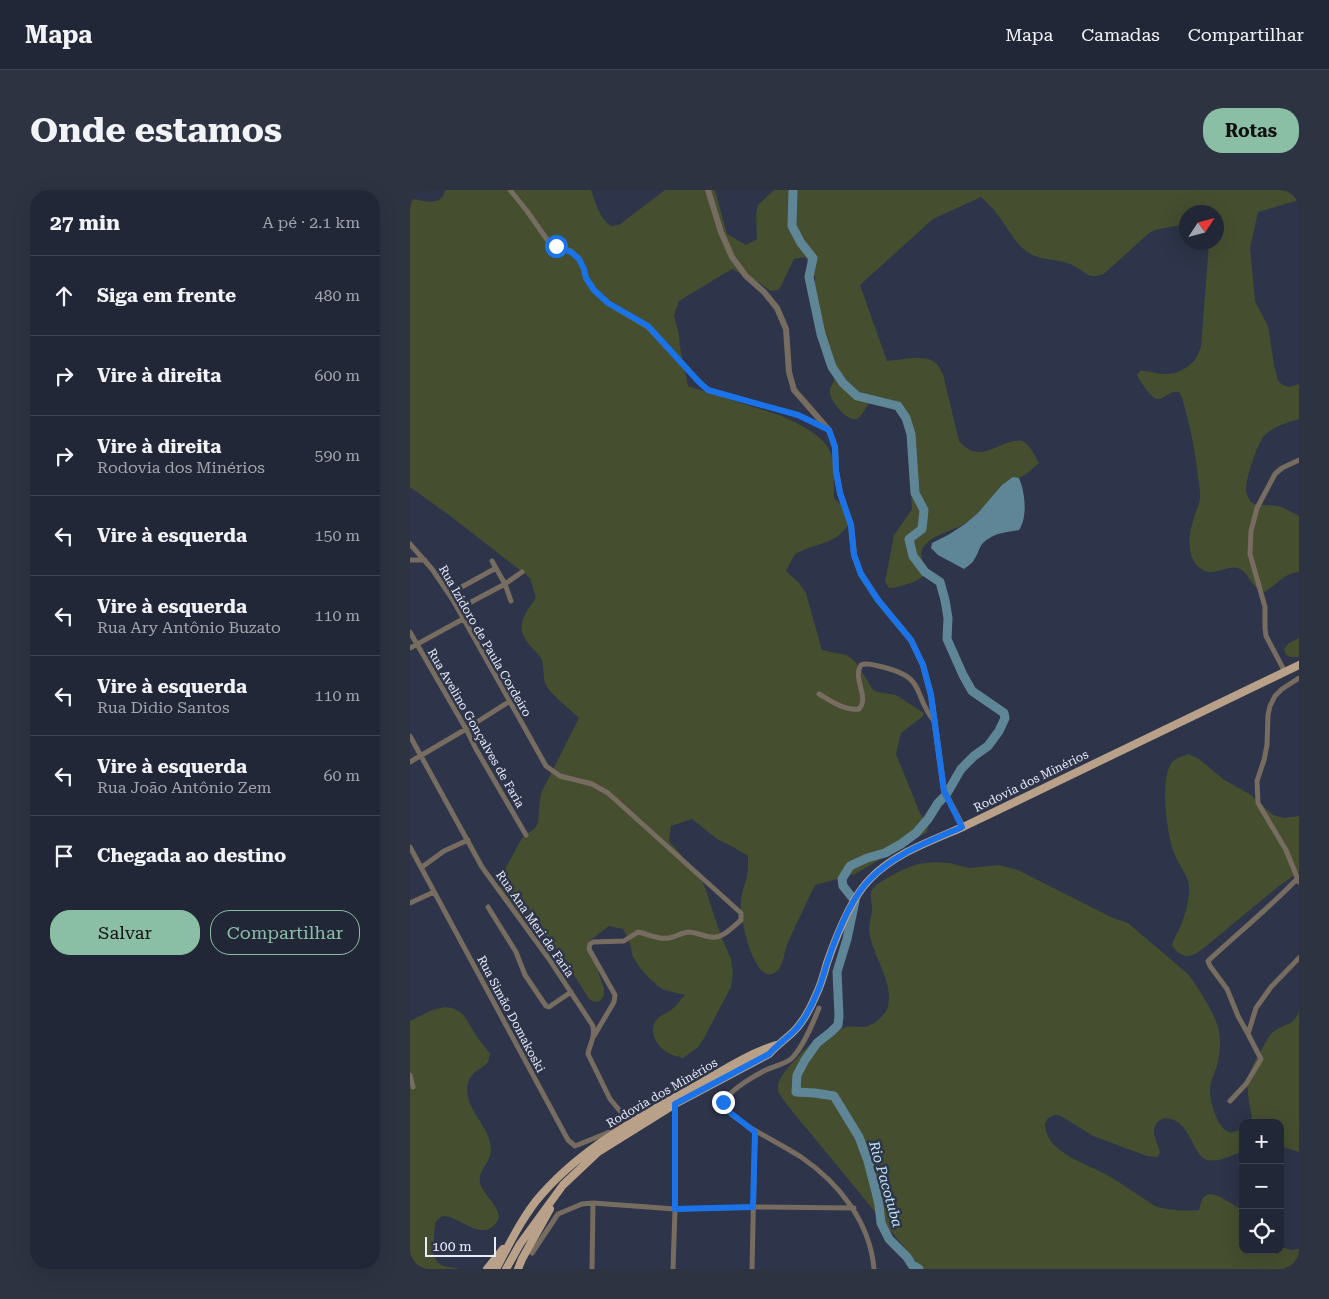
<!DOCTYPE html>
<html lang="pt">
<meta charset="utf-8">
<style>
:root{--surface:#222737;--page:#2e3342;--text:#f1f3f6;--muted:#a2a5ad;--line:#3f4452;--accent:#8abfa5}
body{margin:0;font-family:"Roboto Serif",serif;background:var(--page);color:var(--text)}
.controls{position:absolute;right:15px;bottom:15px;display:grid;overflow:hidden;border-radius:10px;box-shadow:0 5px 20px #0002}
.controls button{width:45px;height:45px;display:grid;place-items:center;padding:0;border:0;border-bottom:1px solid var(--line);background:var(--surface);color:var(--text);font:25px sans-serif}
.compass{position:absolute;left:769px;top:15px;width:45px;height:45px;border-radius:50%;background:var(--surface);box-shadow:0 5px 20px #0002;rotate:54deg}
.scale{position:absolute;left:15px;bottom:12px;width:71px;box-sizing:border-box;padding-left:5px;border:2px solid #e8ecfa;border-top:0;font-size:14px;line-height:18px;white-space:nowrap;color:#e8ecfa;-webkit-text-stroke:4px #2e3449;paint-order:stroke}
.stop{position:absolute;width:15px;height:15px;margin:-11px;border:4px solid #1a73e8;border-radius:50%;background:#fff}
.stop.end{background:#1a73e8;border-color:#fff;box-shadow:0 1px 5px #0008}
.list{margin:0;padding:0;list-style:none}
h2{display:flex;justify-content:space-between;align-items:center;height:65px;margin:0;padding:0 20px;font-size:21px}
h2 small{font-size:16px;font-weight:400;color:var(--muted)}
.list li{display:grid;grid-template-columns:32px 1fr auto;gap:15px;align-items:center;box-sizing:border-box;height:80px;padding:0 20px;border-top:1px solid var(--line)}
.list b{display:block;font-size:19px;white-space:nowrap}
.list p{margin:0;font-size:16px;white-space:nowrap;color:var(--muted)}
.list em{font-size:16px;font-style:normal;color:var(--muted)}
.actions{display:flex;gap:10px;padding:15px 20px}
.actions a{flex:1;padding:11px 0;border:1px solid var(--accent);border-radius:20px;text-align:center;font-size:18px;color:var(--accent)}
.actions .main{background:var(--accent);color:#111}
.icon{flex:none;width:28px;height:28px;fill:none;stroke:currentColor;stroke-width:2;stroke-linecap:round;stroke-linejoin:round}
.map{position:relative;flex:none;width:889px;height:1079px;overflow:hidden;border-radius:20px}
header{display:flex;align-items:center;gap:30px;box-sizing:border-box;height:70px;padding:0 25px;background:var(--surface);border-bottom:1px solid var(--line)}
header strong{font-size:24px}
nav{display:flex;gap:28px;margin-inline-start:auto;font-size:18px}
.intro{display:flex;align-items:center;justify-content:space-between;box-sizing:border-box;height:120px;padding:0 30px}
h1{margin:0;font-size:35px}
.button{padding:12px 22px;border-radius:20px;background:var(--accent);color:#111;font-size:18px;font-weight:700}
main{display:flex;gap:30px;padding:0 30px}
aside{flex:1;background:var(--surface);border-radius:20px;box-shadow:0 5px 20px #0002}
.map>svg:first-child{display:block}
.green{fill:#454e2f}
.water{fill:#5f8697}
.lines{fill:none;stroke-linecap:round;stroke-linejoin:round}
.river{stroke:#5f8697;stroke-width:9}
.minor{stroke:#776c60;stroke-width:5}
.tertiary{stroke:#776c60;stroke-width:6}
.primary{stroke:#b8a188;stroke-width:8}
.route{stroke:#1a73e8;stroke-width:6}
.labels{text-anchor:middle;stroke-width:5;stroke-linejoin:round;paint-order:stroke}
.street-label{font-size:12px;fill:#e8ecfa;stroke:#2e3449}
.water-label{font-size:14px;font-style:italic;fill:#bde6f7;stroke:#2e3449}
</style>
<header>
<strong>Mapa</strong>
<nav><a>Mapa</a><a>Camadas</a><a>Compartilhar</a></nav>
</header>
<div class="intro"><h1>Onde estamos</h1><a class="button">Rotas</a></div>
<main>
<aside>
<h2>27 min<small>A pé · 2.1 km</small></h2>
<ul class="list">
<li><svg class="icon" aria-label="ahead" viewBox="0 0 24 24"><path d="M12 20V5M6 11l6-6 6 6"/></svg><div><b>Siga em frente</b></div><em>480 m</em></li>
<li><svg class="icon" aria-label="right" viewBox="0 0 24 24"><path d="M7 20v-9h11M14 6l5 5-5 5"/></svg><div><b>Vire à direita</b></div><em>600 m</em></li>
<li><svg class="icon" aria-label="right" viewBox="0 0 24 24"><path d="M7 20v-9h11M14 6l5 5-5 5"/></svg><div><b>Vire à direita</b><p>Rodovia dos Minérios</p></div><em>590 m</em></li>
<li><svg class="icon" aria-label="left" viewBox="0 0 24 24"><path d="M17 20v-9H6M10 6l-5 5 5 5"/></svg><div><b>Vire à esquerda</b></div><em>150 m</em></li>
<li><svg class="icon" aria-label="left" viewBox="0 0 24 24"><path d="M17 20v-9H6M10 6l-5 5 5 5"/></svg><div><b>Vire à esquerda</b><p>Rua Ary Antônio Buzato</p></div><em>110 m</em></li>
<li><svg class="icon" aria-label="left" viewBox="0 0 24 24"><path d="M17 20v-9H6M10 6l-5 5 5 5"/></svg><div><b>Vire à esquerda</b><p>Rua Didio Santos</p></div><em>110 m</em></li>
<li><svg class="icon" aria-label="left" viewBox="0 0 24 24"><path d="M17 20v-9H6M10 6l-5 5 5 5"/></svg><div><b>Vire à esquerda</b><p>Rua João Antônio Zem</p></div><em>60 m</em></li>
<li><svg class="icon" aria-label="arrive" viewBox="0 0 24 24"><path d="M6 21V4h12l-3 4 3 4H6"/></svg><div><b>Chegada ao destino</b></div></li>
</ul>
<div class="actions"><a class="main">Salvar</a><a>Compartilhar</a></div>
</aside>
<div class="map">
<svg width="889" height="1079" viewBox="0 0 889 1079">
<rect width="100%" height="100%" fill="#2e3449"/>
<path class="green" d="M35 0H181C186 13 189 28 201 36L209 35 255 0H305L317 44 336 55 347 49 346 24 348 15 364 0H889V10L848 22 840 58 845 111 858 136 864 175 868 191 873 195 879 197 889 194V229C877 233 863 236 854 246 847 254 835 291 836 301 837 305 839 309 841 312 848 317 859 314 868 316 875 318 882 322 889 326V382C873 383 868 395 854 402 840 397 840 384 830 379 819 373 805 387 793 380 776 371 778 346 783 331 785 322 790 315 790 305 790 297 788 288 787 279 784 255 779 231 772 208L769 202C759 200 754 210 747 209 741 208 729 190 727 185L730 181C738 180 746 184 754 184 765 185 780 178 786 168 788 165 789 160 791 157L799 53 806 52V22H776V34L745 40 738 44 695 83C678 92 674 79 660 74 648 69 629 70 619 63 606 55 596 35 587 24 582 17 576 12 571 7L523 29 450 95 477 171C490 170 512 165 523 171 528 174 530 179 533 184L549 251C567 271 579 259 600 252 604 251 608 250 612 251 620 254 625 266 629 273 623 278 618 284 611 287 608 289 603 289 600 291 597 294 593 299 590 302 579 313 569 325 556 333 544 341 526 343 516 354 500 369 532 382 501 393 493 395 487 398 479 398L475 392 484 345 502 319 496 232 478 211H461C457 215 451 228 447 229 437 232 421 212 420 203 419 197 424 193 425 188 426 186 426 183 426 180L405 127 403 114 405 87 395 67 384 69 371 96 368 100 361 101 348 92 322 79 269 111 264 125 269 145 270 157 278 196 372 226C387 233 417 247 421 264 425 278 424 294 424 308L437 320 439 335 428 346 417 352 398 358 385 364 376 381 389 393 396 403 412 460 436 465 441 468 447 474 463 500 468 502 486 505 514 523 512 527 491 543 486 564 510 623 518 636 517 642 445 684 405 695C398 709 392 723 385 737 382 744 378 751 376 758 374 766 372 778 366 782 345 798 331 731 331 719 330 707 334 697 337 686 338 679 338 673 338 666L323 657 307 649 282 629 261 636 259 651 287 683 294 695 311 746 321 769 323 783 321 797 293 850 288 857 273 868C268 866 263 866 258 863 247 857 237 840 247 829 251 825 257 823 261 820 266 816 270 810 275 805L254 800 248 796 237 786 230 778 223 767 219 750 213 739 199 736 178 752 194 799V806L190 811 184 812 179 809 152 766 116 731 104 722 93 709 90 697V690L93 683 112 648 125 638 128 633 130 608 133 599 169 528C161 520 140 504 136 495 132 487 135 476 131 468 127 463 122 458 118 453 104 436 116 422 126 408L120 388 43 328 0 297V9C13 10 32 18 35 0Z
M889 448V467H881L876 465 874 459 879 453Z
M779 564 789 569 813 589 841 605 863 625 875 628 889 626V682L869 696 795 757C782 767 774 771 762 756 763 748 768 743 771 735 775 725 780 709 779 698 779 685 768 675 764 663 757 644 749 589 762 572 767 567 773 566 779 564Z
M525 672 539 673 559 678 589 675 608 680 703 728 718 733 778 784C789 799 805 823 809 841 811 851 810 863 808 872 806 881 801 889 800 898 799 909 808 945 823 942 826 942 830 939 833 937V961C823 965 806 974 795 969 783 963 782 939 764 930 759 928 754 927 749 931 746 933 744 937 744 941 744 949 749 956 750 963L747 967 737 966 683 946 651 926 645 925 638 928 635 934C635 963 679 974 699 986 714 995 729 1006 745 1016 760 1021 773 1021 789 1020 790 1016 791 1012 793 1008 801 996 823 1016 833 1020V1060H870V1057L882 1060 889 1059V1079H512L378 916C374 910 367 904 368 896 368 885 396 858 405 850H410L415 853C421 847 428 839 436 837 441 836 447 837 452 837 461 837 471 829 476 821 488 797 461 765 459 740 459 733 462 725 462 718 462 713 460 707 461 702 464 693 493 679 502 676 510 673 517 673 525 672Z
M35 817C55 819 56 830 66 845 70 852 76 857 80 864 79 867 79 870 78 872 73 879 63 880 59 890 49 917 82 935 81 961 80 973 68 980 70 992 72 1005 95 1020 87 1032 71 1055 45 1021 31 1027 31 1027 26 1031 26 1032 24 1036 23 1062 24 1066 25 1067 27 1072 28 1073 32 1077 43 1077 49 1079H0V831L22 820Z
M889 820V962L870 956V933H838L842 927C835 894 835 887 853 857 856 852 859 845 864 841 874 834 886 835 889 820Z"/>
<path class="water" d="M603 287 609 288C615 302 618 327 609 340 596 342 582 343 572 354 569 358 568 364 565 368 563 373 558 376 554 379L528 365 521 358 522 353 538 345 555 334 568 323 592 295Z"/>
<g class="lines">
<path class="river" d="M383 0 382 36 391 53 403 68 399 87 411 144 422 177 433 193 447 206 488 216 496 228 501 244 505 303 514 320 512 339 499 349 503 366 515 382 530 392 535 410 538 428 537 449 553 485 562 501 594 523 595 528 589 541 578 556 564 566 551 579 536 605 528 613 518 629 506 643 491 654 475 663 457 668 440 676 432 689 433 696 445 711 437 749 427 782 429 826 428 835 421 842 407 853 395 870 387 885 386 902 405 903 424 906 449 947 458 971 465 998 469 1015 471 1033 479 1049 497 1067 502 1075 509 1079"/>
<path class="minor" d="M100 0 117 21 138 51 141 54 161 61 169 69 174 79 176 88 184 100 198 113 238 137 289 192 298 200 388 225 415 238
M0 354 22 379 43 410 136 576 150 586 182 594 198 603 331 723V730C323 737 312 749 301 747 293 746 286 742 278 742 271 743 265 747 259 748 248 750 238 744 228 742L214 751 183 752 180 754 179 759 205 805 204 812 184 846
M0 370H15
M82 371 95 394 101 411
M39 404 86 378
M48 419 95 394 112 382
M0 442 56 539 66 559 116 645
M0 458 53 429
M875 482 856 446 855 438V417L840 364 841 341 847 318 865 284 872 278 889 270
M889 488 872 499 865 506 860 516 858 525 857 555 854 570 847 591 848 613 876 660 889 692
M409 504C421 511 435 521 449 519 460 507 442 489 451 475 458 472 466 476 473 477 517 488 502 503 524 531
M0 546 72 677 139 769 183 836C185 850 180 852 178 864L200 909 220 933
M0 572 56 539 100 511
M0 657 158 950 165 956 202 941
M12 677 34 661 58 650
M0 713 24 702
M78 717 106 762 115 785 136 816 139 817 161 802
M409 818C403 833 393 858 381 869 373 875 361 877 352 882 341 888 313 904 313 917 336 939 365 950 391 967 429 993 460 1032 464 1079
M838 844 846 818 861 797 889 768
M0 885 3 897
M820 911 836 894 851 869 838 844 828 826 817 799 800 776 798 771C827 744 859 718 887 689
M122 1063 148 1024 172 1014 183 1013 265 1019 343 1017 444 1018
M182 1079 183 1013
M263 1079 265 1019V914
M342 1079 345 942"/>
<path class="tertiary" d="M298 0 311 42 322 67 336 86 354 102 367 118 376 139 379 182 384 200 419 240 425 257 426 281 430 303 441 335 444 365 451 384 468 410 501 450 513 475 521 505 534 601 553 637"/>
<path class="primary" d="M77 1079 93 1059
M86 1079C99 1055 113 1025 132 1004 175 955 235 924 291 893 315 879 340 863 366 855
M96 1079 110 1054 153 995 188 962 265 914 359 864C367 855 376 849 384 841 393 832 401 817 406 805 411 795 414 784 417 773 426 747 441 708 460 689 485 663 521 651 553 637L889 475
M108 1079 112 1069 140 1019"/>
</g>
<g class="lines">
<path class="route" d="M146 56 161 62 169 69 174 79 176 88 184 100 198 113 238 136 289 192 298 200 388 225 419 240 425 257 426 281 430 303 441 335 444 365 451 384 468 410 501 450 513 475 521 505 534 601 552 637C521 651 485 663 460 689 440 709 426 746 417 773 414 783 411 795 406 805 401 817 393 832 384 841 376 849 367 855 359 864L265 914V1019L343 1017 345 942 313 917V912"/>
</g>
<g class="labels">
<g class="street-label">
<text transform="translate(75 451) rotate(60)" y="4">Rua Izidoro de Paula Cordeiro</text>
<text transform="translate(66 538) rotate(60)" y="4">Rua Avelino Gonçalves de Faria</text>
<text transform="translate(621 591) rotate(-26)" y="4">Rodovia dos Minérios</text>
<text transform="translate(125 734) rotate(55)" y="4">Rua Ana Meri de Faria</text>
<text transform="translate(101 824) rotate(62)" y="4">Rua Simão Domakoski</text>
<text transform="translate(252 903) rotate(-30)" y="4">Rodovia dos Minérios</text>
</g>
<g class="water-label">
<text transform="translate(476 994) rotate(74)" y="5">Rio Pacotuba</text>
</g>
</g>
</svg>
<div class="controls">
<button>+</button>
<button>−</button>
<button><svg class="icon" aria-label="locate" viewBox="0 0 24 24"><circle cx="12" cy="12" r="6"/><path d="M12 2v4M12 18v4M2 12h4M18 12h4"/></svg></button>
</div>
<svg class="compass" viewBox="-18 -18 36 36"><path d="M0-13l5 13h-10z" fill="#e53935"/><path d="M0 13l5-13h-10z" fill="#a2a5ad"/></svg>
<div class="scale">100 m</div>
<div class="stop" style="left:146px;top:56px"></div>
<div class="stop end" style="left:313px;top:912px"></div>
</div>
</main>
